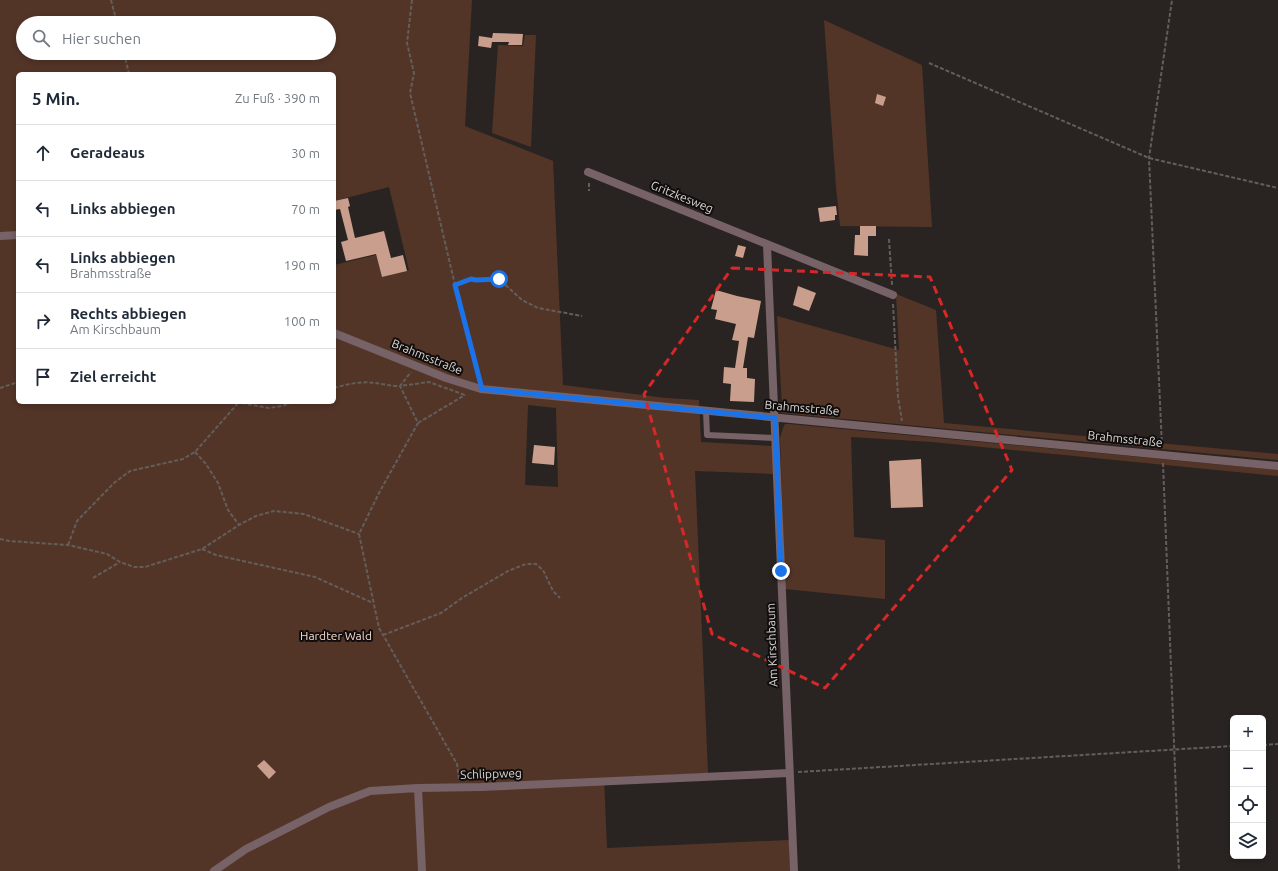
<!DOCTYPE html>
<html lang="de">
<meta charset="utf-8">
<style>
:root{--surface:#fff;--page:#f2f2f3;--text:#1f2937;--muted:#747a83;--line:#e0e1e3}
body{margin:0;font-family:Ubuntu,sans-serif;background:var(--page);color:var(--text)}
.controls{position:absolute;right:12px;bottom:12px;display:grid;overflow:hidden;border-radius:6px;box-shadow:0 2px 6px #0003}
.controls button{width:36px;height:36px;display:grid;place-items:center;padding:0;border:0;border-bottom:1px solid var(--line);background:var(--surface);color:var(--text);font:20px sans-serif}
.stop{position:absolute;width:12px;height:12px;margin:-9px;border:3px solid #1a73e8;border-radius:50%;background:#fff}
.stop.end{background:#1a73e8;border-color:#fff;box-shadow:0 1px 4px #0008}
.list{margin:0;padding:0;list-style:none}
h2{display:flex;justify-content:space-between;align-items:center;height:52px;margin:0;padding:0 16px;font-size:17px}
h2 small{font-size:13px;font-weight:400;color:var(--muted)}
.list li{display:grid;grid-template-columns:26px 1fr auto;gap:12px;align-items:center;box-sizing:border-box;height:56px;padding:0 16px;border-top:1px solid var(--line)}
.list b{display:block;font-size:15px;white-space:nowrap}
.list p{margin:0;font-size:13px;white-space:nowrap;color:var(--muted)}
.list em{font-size:13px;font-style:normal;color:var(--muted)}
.icon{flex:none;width:22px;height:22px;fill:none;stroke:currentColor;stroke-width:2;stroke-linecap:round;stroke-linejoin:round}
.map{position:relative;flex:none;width:1278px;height:871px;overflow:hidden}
.search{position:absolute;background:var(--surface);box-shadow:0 2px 6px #0003;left:16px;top:16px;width:320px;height:44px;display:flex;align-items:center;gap:10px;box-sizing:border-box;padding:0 14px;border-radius:22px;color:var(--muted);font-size:15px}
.panel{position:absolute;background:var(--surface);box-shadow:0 2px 6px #0003;left:16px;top:72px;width:320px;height:332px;border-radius:6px}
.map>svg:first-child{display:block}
.green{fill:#533528;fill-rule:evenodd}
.building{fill:#c99e8c}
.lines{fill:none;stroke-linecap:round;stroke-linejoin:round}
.path{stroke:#635e5c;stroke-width:2;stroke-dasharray:4 2;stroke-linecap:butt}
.lane{stroke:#766267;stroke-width:6}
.street{stroke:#766267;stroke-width:8}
.route{stroke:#1a73e8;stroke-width:5}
.marked{fill:none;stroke:#d62828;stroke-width:3;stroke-dasharray:8 5;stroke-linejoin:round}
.labels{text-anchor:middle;stroke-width:4;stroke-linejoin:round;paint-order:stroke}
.street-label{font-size:12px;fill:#ddd9d7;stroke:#100d0c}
.park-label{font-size:12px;fill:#f7dbcf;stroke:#100d0c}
</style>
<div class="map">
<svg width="1278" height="871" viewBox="0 0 1278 871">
<rect width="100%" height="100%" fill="#292421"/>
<path class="green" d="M0 0H472L465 126 553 161 563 385 666 398 699 400 701 442 772 446 774 474 695 471 708 773 604 778 607 848 789 840 790 871H0ZM23 23H329V53H23ZM18 74H334V201L389 187 409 270 382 277 376 255 334 265V402H18ZM528 405 556 408 558 487 525 485Z
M824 20 922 65 932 227 840 226 836 187Z
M525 35H536L531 147 492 133 498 45 523 46Z
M896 294 936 310 944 423 1278 454V460L781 413 778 406H782L777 316 899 350Z
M785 424H789L1278 470V476L932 442 851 437 854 537 885 540V599L785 589 780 438 783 428Z"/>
<path class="building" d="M493 33 523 34 522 45H508L509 42H492L491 48 478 46 479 36 492 38Z
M877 94 886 97 883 106 875 103Z
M348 198 350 206 348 207 355 238 384 231 391 258 403 255 407 271 382 277 376 254 346 261 341 242 348 240 340 209 334 210V201Z
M836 206 837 215H835V220L820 222 818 208Z
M860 226H876V236H868V256L854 255 855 235H860Z
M738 245 746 247 743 258 735 256Z
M798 286 816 293 809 311 793 305Z
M716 290 737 296 761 301 754 338 748 337 743 368H747V378L755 379 754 402 730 401 731 384 723 383 724 367 735 368 739 341 732 340 736 324 715 319 717 310 711 309Z
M534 445 555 447 554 465 532 463Z
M921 459 923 507 891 508 889 461Z
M264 760 276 772 269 779 257 766Z"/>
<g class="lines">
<path class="path" d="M111 0 117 23
M412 0 407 43 414 73 410 93 455 285 479 378
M124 53 129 74
M929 63 1149 158 1278 188
M589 183V191
M889 239 892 285
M455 285 471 279 476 280 499 279 522 300 538 308 582 316
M893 304 898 397 902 421
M0 388 18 382
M334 388C347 384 362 381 375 383 383 384 391 386 400 386L411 372
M236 402 269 408 282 406 294 402
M418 423 465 395
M1162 447 1149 158 1172 0
M195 452 206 464 218 483 228 510 239 525
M1163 463 1179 871
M0 539 9 541 68 545 107 554 120 562 134 567H145L202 549 239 525 256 516 274 511 304 514 359 534
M68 545 77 521 114 483 130 471 183 459 195 452 239 402
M202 549 216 555 315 577 373 603
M93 578 120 562
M383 635 441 613 462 598 508 571 526 564H536L543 570 553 591 560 598
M1263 745 1278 744
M798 772 1233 746
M459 779 457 764 379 628 359 534 380 491 418 423 400 386 429 382 465 395 466 394"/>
<path class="lane" d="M706 411 707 435 776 438"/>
<path class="street" d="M588 172 893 295
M0 236 18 235
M767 245 794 871
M334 333 446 378 481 389 1278 466
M418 788 422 871
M214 871 246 849 329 807 370 791 418 788 481 787 789 773"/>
</g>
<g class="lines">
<path class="route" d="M499 279 476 280 471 279 455 285 482 389 775 418 781 571"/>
</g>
<path class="marked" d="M732 268 930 277 1012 470 825 688 712 634 644 394Z"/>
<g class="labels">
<g class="street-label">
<text transform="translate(682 197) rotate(22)" y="4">Gritzkesweg</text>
<text transform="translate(427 357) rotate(22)" y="4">Brahmsstraße</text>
<text transform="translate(802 408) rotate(5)" y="4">Brahmsstraße</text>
<text transform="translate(1125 439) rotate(6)" y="4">Brahmsstraße</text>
<text transform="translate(772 645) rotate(-92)" y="4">Am Kirschbaum</text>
<text transform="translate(491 774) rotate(-2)" y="4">Schlippweg</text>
</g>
<g class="park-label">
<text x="336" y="640">Hardter Wald</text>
</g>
</g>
</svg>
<div class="controls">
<button>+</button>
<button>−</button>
<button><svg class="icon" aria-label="locate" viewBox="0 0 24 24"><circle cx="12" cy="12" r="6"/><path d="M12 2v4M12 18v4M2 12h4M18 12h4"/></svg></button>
<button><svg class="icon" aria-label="layers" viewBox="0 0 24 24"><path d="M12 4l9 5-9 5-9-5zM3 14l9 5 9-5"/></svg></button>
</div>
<div class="stop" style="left:499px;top:279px"></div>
<div class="stop end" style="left:781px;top:571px"></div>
<div class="search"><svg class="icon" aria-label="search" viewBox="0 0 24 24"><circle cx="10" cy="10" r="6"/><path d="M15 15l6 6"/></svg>Hier suchen</div>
<section class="panel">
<h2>5 Min.<small>Zu Fuß · 390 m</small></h2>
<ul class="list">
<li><svg class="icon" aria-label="ahead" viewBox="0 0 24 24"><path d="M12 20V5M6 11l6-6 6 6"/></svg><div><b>Geradeaus</b></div><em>30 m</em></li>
<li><svg class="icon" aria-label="left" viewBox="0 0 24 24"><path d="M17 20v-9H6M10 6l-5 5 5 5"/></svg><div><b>Links abbiegen</b></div><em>70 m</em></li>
<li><svg class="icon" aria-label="left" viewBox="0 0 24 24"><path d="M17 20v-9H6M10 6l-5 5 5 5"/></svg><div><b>Links abbiegen</b><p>Brahmsstraße</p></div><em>190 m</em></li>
<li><svg class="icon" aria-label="right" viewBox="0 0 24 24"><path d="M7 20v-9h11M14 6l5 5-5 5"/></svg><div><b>Rechts abbiegen</b><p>Am Kirschbaum</p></div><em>100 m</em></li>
<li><svg class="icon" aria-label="arrive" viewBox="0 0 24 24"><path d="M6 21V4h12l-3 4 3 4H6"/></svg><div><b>Ziel erreicht</b></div></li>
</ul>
</section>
</div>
